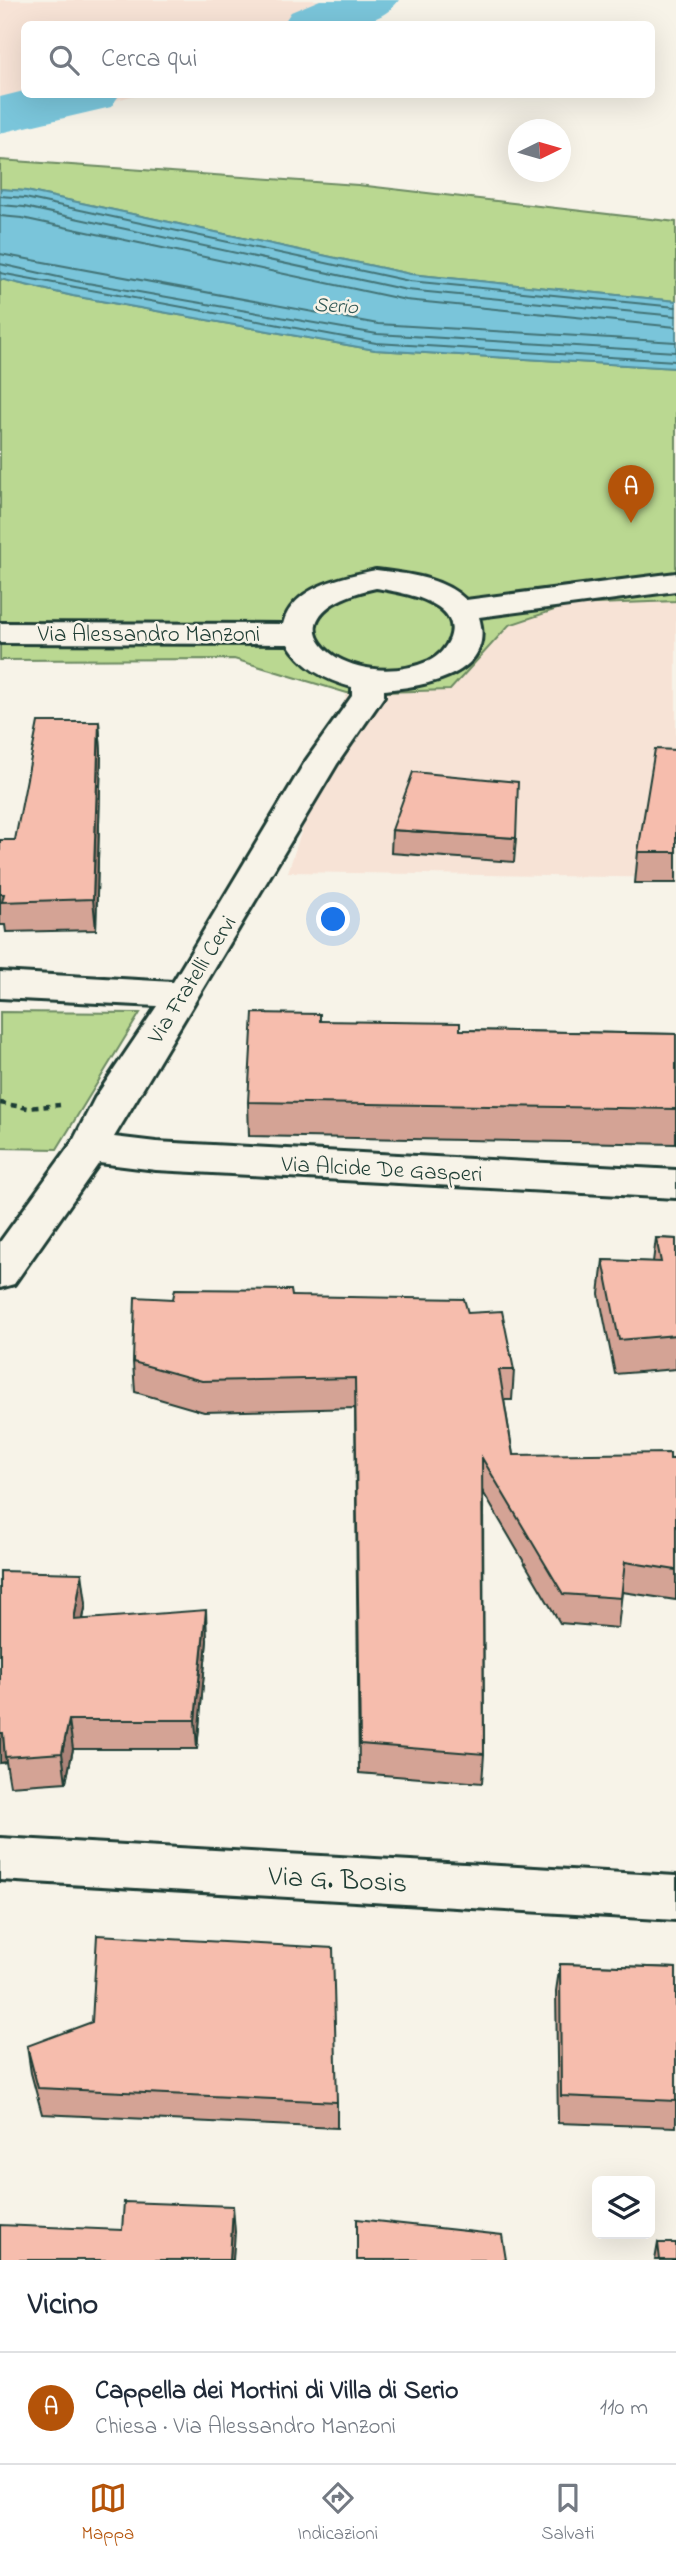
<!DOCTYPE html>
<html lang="it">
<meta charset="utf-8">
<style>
:root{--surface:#fff;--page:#f2f2f3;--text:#1f2937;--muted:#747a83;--line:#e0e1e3;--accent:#b45309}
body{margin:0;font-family:"Indie Flower",sans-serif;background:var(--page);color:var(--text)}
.controls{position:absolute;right:21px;bottom:21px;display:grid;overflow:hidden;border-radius:10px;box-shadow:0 7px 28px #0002}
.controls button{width:63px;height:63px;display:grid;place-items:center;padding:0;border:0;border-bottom:2px solid var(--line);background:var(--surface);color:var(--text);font:35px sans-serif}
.compass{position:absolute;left:508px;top:119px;width:63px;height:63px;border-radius:50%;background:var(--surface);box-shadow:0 7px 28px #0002;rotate:85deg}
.you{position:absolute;left:334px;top:920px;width:24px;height:24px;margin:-18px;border:5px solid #fff;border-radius:50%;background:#1a73e8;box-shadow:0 0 0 10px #1a73e833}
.badge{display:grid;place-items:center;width:46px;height:46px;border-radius:50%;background:var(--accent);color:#fff;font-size:23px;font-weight:700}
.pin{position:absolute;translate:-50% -58px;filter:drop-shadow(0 2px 4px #0008)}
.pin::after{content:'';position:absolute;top:37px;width:24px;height:21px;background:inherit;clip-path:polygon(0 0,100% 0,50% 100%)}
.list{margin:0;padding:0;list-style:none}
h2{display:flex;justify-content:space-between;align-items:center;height:91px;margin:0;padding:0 28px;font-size:30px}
h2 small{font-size:23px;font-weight:400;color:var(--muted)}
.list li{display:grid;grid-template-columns:46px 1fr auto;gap:21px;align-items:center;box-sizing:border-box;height:112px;padding:0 28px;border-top:2px solid var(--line)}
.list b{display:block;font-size:26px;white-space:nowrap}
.list p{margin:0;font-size:23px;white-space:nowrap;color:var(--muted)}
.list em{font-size:23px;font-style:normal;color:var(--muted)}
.icon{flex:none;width:38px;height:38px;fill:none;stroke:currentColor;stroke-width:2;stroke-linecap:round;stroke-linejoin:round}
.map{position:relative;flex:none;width:676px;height:2260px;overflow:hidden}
.search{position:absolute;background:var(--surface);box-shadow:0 7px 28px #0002;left:21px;right:21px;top:21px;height:77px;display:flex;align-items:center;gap:18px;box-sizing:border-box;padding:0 24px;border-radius:10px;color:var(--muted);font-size:26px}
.sheet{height:203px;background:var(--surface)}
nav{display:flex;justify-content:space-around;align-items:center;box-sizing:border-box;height:98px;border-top:2px solid var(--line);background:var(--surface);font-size:19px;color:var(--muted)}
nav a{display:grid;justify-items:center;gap:4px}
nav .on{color:var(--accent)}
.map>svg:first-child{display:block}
.built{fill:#f7e3d6}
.green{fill:#bad891;stroke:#6c8a62;stroke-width:2}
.water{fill:#7ac5da;stroke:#568f98;stroke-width:2}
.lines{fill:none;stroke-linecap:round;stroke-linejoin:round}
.shore{stroke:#437376;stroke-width:2}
.river{fill:#7ac5da;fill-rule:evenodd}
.minor-casing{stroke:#1f3d34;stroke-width:6}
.path{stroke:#1f3d34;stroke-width:4.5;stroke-dasharray:6 5;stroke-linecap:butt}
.minor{fill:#f7f3e8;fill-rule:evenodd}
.wall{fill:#d4a395;stroke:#1f3d34;stroke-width:2}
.shaded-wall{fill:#ac8479;stroke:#1f3d34;stroke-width:2}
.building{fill:#f6bdad;stroke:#1f3d34;stroke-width:2}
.labels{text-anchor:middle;stroke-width:5;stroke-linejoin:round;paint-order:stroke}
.far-water-label{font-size:21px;font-style:italic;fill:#315855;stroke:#f7f3e8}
.street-label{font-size:23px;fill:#1f3d34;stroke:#f7f3e8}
.near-street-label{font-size:28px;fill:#1f3d34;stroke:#f7f3e8}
</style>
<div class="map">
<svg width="676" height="2260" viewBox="0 0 676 2260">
<rect width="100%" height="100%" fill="#f7f3e8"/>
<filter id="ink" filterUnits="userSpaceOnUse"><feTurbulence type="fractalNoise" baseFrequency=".0143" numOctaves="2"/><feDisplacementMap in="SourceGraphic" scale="14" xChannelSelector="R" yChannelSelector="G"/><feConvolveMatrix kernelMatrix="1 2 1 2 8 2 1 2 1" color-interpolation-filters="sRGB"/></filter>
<g filter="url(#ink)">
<path class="built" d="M0 0H394L375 12 343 24H24V94L135 95 44 120 0 128Z
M676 601V878L288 872 347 693 450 689 509 625 569 605Z"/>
<path class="green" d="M0 160 358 185 676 222V301L410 274 26 191 0 189Z
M0 279 73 296 375 350 676 368V601L569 605 509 625 450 690 347 693 234 659 0 660Z
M0 1012 140 1013 57 1149 0 1148Z"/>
<path class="water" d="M0 189 26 191 410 274 676 301V368L375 350 73 296 0 279Z"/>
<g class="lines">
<path class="shore" d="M0 196 25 198 409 281 676 307
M0 205 24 207 407 290 676 316
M0 216 22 218 406 300 676 327
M0 254 378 324 676 342
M0 264 76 281 377 334 676 352
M0 273 376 343 676 361"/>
<path class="river" d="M320 0H399C376 33 319 27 283 24L291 12Z
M24 91V94H120L111 107 0 133V97Z"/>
<defs>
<path id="minor" d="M376 570C407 574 443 577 466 600L676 573V591L479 617C496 675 426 686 384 690V696L337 764 114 1137 156 1142 676 1170V1198L156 1170 99 1163 14 1284 0 1288V1242L73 1141 95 1098 157 1006 0 998V972L173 982 305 762 352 696V687C325 680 303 668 288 644L0 643V623L283 624C293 586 343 577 376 570ZM376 588C399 592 463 601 450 638 446 648 439 656 429 661 346 696 251 615 376 588Z
M0 1838 676 1876V1920L0 1880Z"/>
</defs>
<use href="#minor" class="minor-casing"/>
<path class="path" d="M0 1103 28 1108 60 1105"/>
<use href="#minor" class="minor"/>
</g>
<path class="wall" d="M99 722 101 753 96 930 6 932 5 925H0V840H15Z
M676 750V883H635L638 852Z
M392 830 516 838 514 862 391 853Z
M320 1021 460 1030 676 1034V1144L249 1136 248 1102Z
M656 1238 676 1239V1369L615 1374 599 1294 603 1260 653 1262Z
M292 1296 468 1313 514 1370 512 1400H504L513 1455 676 1459V1600L622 1592 618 1628 560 1623 483 1492 484 1754 482 1783 359 1773 355 1408 204 1412 135 1392 133 1362 173 1299Z
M86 1603 83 1619 207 1640 197 1749H73L66 1782 10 1786 6 1762 0 1763Z
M560 1964 676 1968V2127L558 2123 556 1991Z
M27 2046 337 2102V2128L42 2114 31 2073Z
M658 2243 676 2260H655Z"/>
<path class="shaded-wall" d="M99 722 101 753 96 930 93 899Z
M82 1573 86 1603 77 1649 74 1620Z
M206 1610 207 1640 197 1749 195 1720Z
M69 1720 73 1749 66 1782 62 1753Z
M0 1733H3L6 1762 0 1763Z
M233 2206 235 2232 233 2260H230Z"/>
<path class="building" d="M38 722H99L93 899 2 902 4 894H0V840H15Z
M655 749 676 750V852H638Z
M413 772 518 782 516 838 392 830Z
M253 1013 320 1014V1021L460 1023V1030L676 1034V1109L248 1102Z
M656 1238 676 1239V1335L619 1340 603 1260 661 1262Z
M175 1289 291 1290 292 1296 464 1299 468 1313 502 1311 514 1370H499L513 1455 670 1453V1459H676V1570L625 1562 621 1598 563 1594 482 1458 484 1754 360 1744 355 1378 202 1381 133 1362 135 1297 173 1299Z
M0 1571 82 1573 74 1620 206 1610 195 1720H69L62 1753 5 1757 3 1733H0Z
M97 1935 333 1948 337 2102 38 2088 27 2046 92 2022Z
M560 1964 676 1968V2101L561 2096Z
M124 2202 233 2206 230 2260H0V2225L122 2230Z
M357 2219 502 2235 506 2260H357Z
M658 2243H676V2260H660Z"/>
</g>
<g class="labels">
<g class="far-water-label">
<text transform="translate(336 305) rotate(4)" y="7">Serio</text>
</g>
<g class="street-label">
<text x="149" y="641">Via Alessandro Manzoni</text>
<text transform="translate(191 979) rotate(-58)" y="8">Via Fratelli Cervi</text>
<text transform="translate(382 1168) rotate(3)" y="8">Via Alcide De Gasperi</text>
</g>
<g class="near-street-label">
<text transform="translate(338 1878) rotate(3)" y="10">Via G. Bosis</text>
</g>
</g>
</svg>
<div class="controls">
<button><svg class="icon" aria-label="layers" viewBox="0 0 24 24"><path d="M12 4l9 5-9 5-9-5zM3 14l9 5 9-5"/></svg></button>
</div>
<svg class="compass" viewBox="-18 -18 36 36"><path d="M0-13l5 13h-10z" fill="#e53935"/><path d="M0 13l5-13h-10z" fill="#747a83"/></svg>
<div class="you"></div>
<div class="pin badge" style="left:631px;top:523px">A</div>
<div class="search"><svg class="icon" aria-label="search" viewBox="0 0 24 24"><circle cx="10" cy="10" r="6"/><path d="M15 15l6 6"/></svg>Cerca qui</div>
</div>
<section class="sheet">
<h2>Vicino<small></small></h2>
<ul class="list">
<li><span class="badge">A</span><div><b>Cappella dei Mortini di Villa di Serio</b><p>Chiesa · Via Alessandro Manzoni</p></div><em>110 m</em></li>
</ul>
</section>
<nav>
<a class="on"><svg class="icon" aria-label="map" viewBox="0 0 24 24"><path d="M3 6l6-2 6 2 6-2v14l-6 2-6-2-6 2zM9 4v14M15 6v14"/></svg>Mappa</a>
<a><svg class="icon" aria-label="directions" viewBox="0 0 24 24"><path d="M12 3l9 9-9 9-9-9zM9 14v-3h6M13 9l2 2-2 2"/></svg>Indicazioni</a>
<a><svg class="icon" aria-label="saved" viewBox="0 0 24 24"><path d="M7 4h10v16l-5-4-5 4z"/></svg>Salvati</a>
</nav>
